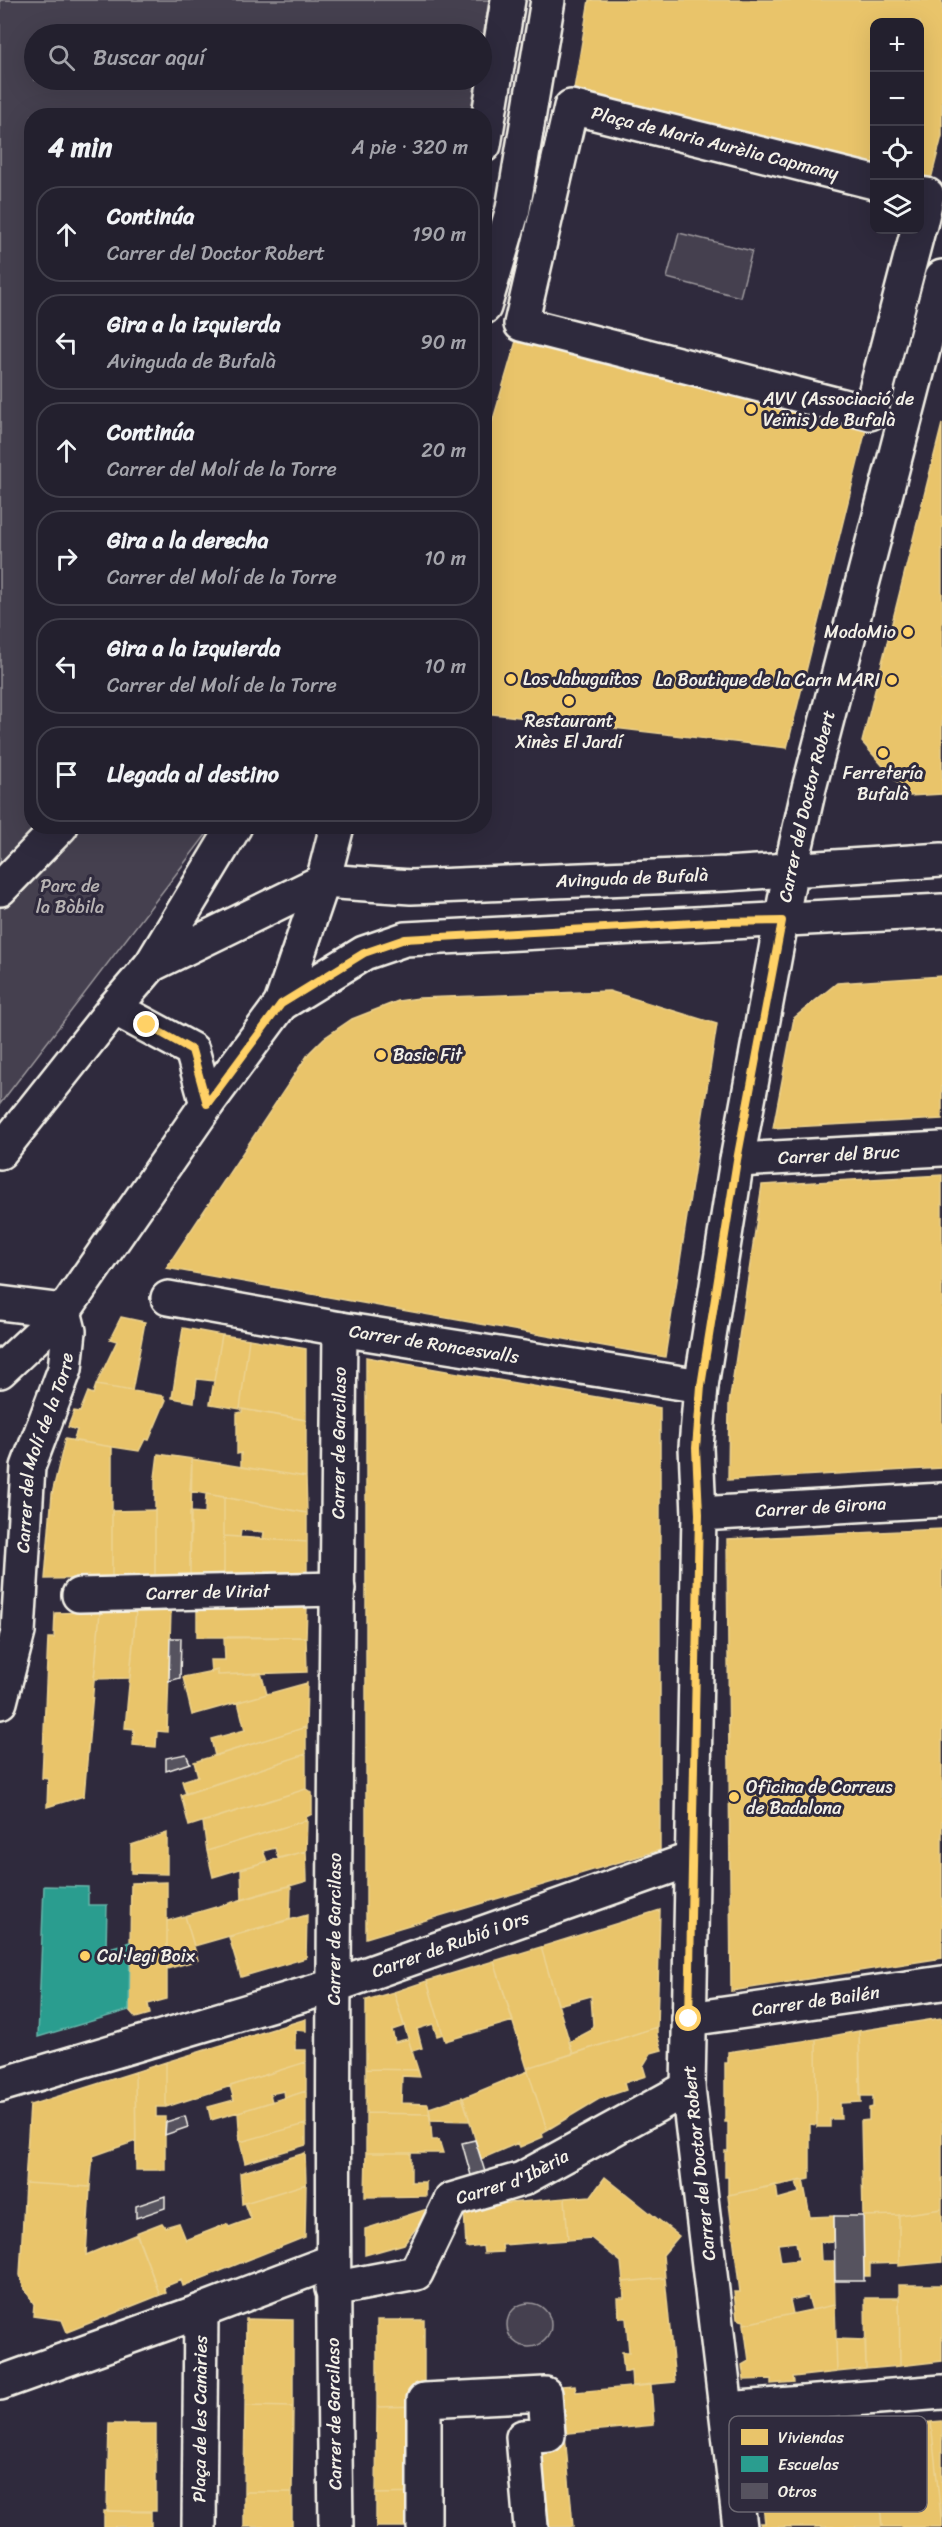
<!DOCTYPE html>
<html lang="es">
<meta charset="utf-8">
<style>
:root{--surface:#23202e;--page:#2b2836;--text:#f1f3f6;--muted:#a3a3aa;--line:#403e4a}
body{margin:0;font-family:Sriracha,sans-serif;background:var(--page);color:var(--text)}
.controls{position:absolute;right:18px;top:18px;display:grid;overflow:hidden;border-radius:12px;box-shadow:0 6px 24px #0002}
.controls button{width:54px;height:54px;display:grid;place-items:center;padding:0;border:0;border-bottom:2px solid var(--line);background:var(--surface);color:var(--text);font:30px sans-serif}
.stop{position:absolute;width:18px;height:18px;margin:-14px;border:4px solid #ffd166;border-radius:50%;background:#fff}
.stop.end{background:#ffd166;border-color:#fff;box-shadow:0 2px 6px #0008}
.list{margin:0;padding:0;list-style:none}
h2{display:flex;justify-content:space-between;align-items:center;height:78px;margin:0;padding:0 24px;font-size:26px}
h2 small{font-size:20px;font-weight:400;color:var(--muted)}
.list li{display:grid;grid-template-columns:39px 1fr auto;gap:18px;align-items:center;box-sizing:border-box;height:96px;margin:0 12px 12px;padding:0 12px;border:2px solid var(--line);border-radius:24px}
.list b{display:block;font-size:22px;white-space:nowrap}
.list p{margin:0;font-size:20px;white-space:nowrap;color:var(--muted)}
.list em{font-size:20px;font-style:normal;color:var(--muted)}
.icon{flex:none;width:33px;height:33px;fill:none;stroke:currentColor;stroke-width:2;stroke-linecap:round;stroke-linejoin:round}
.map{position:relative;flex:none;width:942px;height:2527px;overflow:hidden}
.search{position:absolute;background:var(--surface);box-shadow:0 6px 24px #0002;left:24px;top:24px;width:468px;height:66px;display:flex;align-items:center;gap:15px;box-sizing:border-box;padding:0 21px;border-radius:33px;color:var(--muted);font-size:22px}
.panel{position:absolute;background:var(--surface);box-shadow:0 6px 24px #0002;left:24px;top:108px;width:468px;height:726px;border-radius:24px}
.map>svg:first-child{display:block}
.green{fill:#454050;stroke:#9c989c;stroke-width:1.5}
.homes{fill:#e9c46a;stroke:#ecd290;stroke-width:1.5;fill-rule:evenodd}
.schools{fill:#2a9d8f;stroke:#67b6aa;stroke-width:1.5}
.building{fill:#56525f;stroke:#f4f1e8;stroke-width:1.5}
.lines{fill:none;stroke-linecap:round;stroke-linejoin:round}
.minor-casing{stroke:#f4f1e8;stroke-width:38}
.minor{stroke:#2f2a3d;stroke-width:33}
.route{stroke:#ffd166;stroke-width:8}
.poi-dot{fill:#ffd166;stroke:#2f2a3d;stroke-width:2}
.labels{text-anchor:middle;stroke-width:6;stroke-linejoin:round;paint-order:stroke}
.street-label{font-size:18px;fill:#f4f1e8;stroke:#2f2a3d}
.poi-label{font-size:18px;fill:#f4f1e8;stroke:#2f2a3d;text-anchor:start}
.park-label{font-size:18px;fill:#b7b3b3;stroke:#2f2a3d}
.key{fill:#2f2a3d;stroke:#6a6670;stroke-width:1.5}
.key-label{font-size:16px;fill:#f4f1e8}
</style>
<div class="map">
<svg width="942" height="2527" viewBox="0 0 942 2527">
<rect width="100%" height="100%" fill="#2f2a3d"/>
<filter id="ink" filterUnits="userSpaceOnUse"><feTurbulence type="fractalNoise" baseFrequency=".0167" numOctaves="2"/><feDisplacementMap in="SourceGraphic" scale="12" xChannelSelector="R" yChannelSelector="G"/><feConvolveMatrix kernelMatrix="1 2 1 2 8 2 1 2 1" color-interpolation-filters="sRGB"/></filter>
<g filter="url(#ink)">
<path class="green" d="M0 0H489L482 44V34H34V80H476L470 115 32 116V826L212 827 0 1104Z
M679 233 752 251 740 297 667 278Z
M507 2325a22 22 0 1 1 44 0a22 22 0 1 1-44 0Z"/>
<path class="homes" d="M589 0H942V136L927 195 920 194V22H874V182L571 107Z
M521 324 870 413 787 748 484 713V450Z
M942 424V794L909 796 862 742Z
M942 976V1119L773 1128 794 1018 837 983Z
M609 991 717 1024 665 1357 166 1268 309 1053 324 1038 352 1019 398 1001 419 998Z
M942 1175V1468L728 1480 729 1404 762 1185Z
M121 1317 145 1322 132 1391 96 1385 117 1341 110 1339Z
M183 1328 222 1335 214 1381 197 1379 194 1402 172 1398Z
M222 1335 249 1339 240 1409 210 1404Z
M249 1339 306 1349V1420L240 1409Z
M366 1357 660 1408V1850L366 1938Z
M96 1385 164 1396 163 1399 166 1400 149 1440 145 1439 139 1451 73 1441 77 1430 68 1427 74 1411 80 1412 88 1392 93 1394Z
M242 1409 306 1420V1477L241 1467V1453L237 1454V1413L242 1412Z
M65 1439 112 1447V1578L45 1579 52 1494Z
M158 1454 192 1459 190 1575 155 1577V1478Z
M192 1459 306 1477 307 1513 190 1491Z
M206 1494 224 1497V1574L190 1575V1512L205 1513Z
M224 1497 307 1513V1542L263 1539 264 1532 241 1530 240 1537 224 1536Z
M155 1510V1577L112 1578V1511Z
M942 1529V1958L731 1991 727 1539Z
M224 1536 307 1542V1572L224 1574Z
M307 1607 306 1637H197V1609Z
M171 1610 167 1732 157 1731 156 1747 133 1745 134 1729 125 1728 136 1611Z
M136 1611 130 1678 94 1679 100 1612Z
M100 1612 84 1796 47 1807 48 1779 42 1778 48 1638H54L55 1613Z
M306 1637 307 1672 218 1675V1670L211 1672 210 1660H225L224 1638Z
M218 1670V1675L261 1673 267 1694 192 1715 183 1677Z
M307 1683 306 1727 215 1756 211 1739 245 1730 238 1702Z
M306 1727V1754L186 1794 182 1781 198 1776 194 1762Z
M306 1754V1789L189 1826 181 1795Z
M306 1789 312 1793V1814L306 1817 307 1820 207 1851 203 1822Z
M307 1820 306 1851 278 1858 275 1848 263 1851 267 1861 213 1877 207 1851Z
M167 1833V1874L131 1873V1845Z
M306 1851 307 1881 242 1900 241 1869Z
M167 1882V1999L148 2004 150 2014 136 2018 129 2010 131 1883Z
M291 1885 290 1919 194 1946 185 1916Z
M660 1910 657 2027 573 2054 569 2042 590 2031 593 2025 591 1996 558 2005 541 1947Z
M307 1915 306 1958 241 1977 229 1937Z
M185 1916 198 1960 167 1969V1921Z
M541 1947 573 2054 527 2068 494 1961Z
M494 1961 513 2021 445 2041 427 1981Z
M427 1981 443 2034 437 2036 433 2024 417 2029 422 2048 412 2051 394 1992Z
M394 1992 404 2026 392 2030 395 2042 408 2039 418 2070 366 2069V2000Z
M942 2018V2209L899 2215 863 2216 861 2121 869 2120V2108L873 2107V2096H860L859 2031Z
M306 2019V2031L295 2030V2050H306V2062L166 2107V2062Z
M657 2027V2035L662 2050 651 2053 643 2066 646 2076 624 2083 626 2090 599 2099 547 2130 527 2068Z
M859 2031 861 2102 840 2103 841 2119H830V2127H817L816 2039Z
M816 2039 817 2125 810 2124V2179L728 2195V2177H725V2151H728V2122H725V2063H728V2052Z
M166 2062V2107H156V2117H165V2170H136L135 2072Z
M306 2062V2091L285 2098 284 2091 270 2094 272 2102 211 2120 208 2107 234 2100 230 2086Z
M366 2069 418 2070 420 2077 402 2076 401 2103 428 2104 430 2114 366 2113Z
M528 2071 547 2130 542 2133 543 2137 520 2147 518 2143 481 2159 463 2098Z
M135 2072 136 2141 93 2156 90 2187 25 2183 30 2105Z
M306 2091V2124L240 2142 238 2112Z
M462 2097 470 2121 430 2120 429 2108Z
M366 2113 430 2114 432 2140H439L443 2153H366Z
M306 2124V2145L245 2163 240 2142Z
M305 2153 306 2184 242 2204 240 2173Z
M366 2153H411V2182H426V2196L365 2197Z
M605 2177 679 2236 663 2255 665 2278 623 2282 621 2262 591 2238 568 2240 565 2198 591 2196Z
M803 2180 810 2217 834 2216V2241L820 2242 821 2261H834L835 2305 812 2310 808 2296 790 2300 793 2314 744 2324V2321L737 2319 734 2292H740L728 2195 776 2185 778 2199 799 2193 796 2181ZM796 2242 799 2260 781 2262 778 2244Z
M25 2183 90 2187 86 2255 137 2234 160 2295 67 2332 62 2320 33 2316 34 2304 23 2286 20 2275Z
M306 2184 305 2237 183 2286 181 2280 164 2287 166 2293 160 2295 136 2233 162 2223 165 2227 179 2223 186 2240 227 2224 229 2227 251 2219 245 2203Z
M565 2198 568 2240 502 2245 503 2252 484 2253 483 2246 466 2248 464 2207Z
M427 2209 426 2215 404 2244 365 2255V2229Z
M942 2209V2262L899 2266V2215Z
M899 2215V2263L870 2264V2276H864L863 2216Z
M665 2278 675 2382 632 2386 631 2370 624 2372 622 2352H629L626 2318H619L618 2298H624L623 2282Z
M899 2285H942V2361L900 2366Z
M865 2298H899L900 2366 866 2369Z
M835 2305 837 2372 793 2377 794 2382 771 2384V2379L744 2380 742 2365 749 2361 744 2324Z
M246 2319 293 2320V2407L245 2406Z
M377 2320H424V2406L377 2407Z
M836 2339 865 2340 866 2369 837 2372Z
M575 2385 576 2392 651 2385 654 2425 548 2435 545 2394 562 2393V2386Z
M245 2406 293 2407 292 2492H244Z
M424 2406 423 2493 376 2494 377 2407Z
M942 2421V2527L931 2422Z
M931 2422 942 2527H882L880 2500 904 2497 898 2425Z
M109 2424H156V2511H107Z
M842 2427 843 2431 872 2428 882 2527H761L760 2523H765L761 2488H757L754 2467 759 2466 756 2440 785 2437 784 2432ZM826 2491 827 2508 807 2510 805 2492Z
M565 2434 573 2527H531L523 2438Z
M244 2492H292V2527H244Z
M423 2493V2527H376V2494Z
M104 2511 151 2512V2527H104Z"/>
<path class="schools" d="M44 1886 88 1887V1905H107L106 1949 130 1942 129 2010 38 2037Z"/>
<path class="building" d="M170 1638H181L180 1678 169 1681Z
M186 1754 190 1763 166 1771V1758Z
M185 2116 188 2127 165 2135 166 2122Z
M475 2140 486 2175 472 2179 462 2143Z
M165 2196V2208L136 2218V2206Z
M834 2216H863L864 2281H835Z"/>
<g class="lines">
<defs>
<g id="minor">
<path d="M484 145 508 0"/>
<path d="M874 182 571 107 521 324 870 413 918 230"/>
<path d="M920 194 927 195 920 225"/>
<path d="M484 307 513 209 548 0"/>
<path d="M0 889 61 826"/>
<path id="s1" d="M151 965 323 881 411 887 726 874 942 860"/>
<path d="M281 1004 364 953 405 939 942 911"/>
<path d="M114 1008 192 1050 207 1104"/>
<path d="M0 1152 114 1008 151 965 235 826"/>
<path id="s2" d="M737 1160 942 1149"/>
<path id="s3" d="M168 1298 340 1329 701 1386"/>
<path d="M0 1303 64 1311"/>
<path d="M0 1371 64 1311 207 1104 281 1004 323 881 337 826"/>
<path id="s4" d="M699 1514 942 1500"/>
<path id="s5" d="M79 1595 338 1589"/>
<path id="s6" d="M0 1702 18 1632 28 1467 65 1369 69 1331 64 1311"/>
<path id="s7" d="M689 2019 942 1983"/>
<path id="s8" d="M0 2085 333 1986 692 1859"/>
<path id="s9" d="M332 2289 416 2273 451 2200 522 2179 688 2088"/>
<path d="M0 2383 201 2311 333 2261"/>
<path d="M726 2409 942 2392"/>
<path id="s10" d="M199 2527 201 2311"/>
<path id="s11" d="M336 2527C330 2128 336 1728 340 1329"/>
<path d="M424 2527V2400L545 2394 548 2435 523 2437 531 2527"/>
<path id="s12" d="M740 2527 688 2088 699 1514 696 1447 701 1386 737 1160 791 868 809 788 942 277"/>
</g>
</defs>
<use href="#minor" class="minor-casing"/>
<use href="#minor" class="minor"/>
</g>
</g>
<g class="lines" filter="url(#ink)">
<path class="route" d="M147 1025 192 1050 207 1104 281 1004 364 953 405 939 713 922 782 921 737 1160 701 1386 696 1448 699 1514 689 2019"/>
</g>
<g class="poi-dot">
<circle cx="751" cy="409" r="6"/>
<circle cx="908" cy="632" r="6"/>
<circle cx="511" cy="679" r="6"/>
<circle cx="892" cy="680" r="6"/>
<circle cx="569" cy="701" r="6"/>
<circle cx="883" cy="753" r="6"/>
<circle cx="381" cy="1055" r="6"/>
<circle cx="734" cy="1797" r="6"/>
<circle cx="85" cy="1956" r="6"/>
</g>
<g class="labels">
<g class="street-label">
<text transform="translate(715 143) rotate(14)" y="6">Plaça de Maria Aurèlia Capmany</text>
<text dy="6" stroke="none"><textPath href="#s12" startOffset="1734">Carrer del Doctor Robert</textPath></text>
<text dy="6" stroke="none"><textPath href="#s1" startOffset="501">Avinguda de Bufalà</textPath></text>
<text dy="6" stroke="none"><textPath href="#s2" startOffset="102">Carrer del Bruc</textPath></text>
<text dy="6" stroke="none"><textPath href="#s3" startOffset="270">Carrer de Roncesvalls</textPath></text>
<text dy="6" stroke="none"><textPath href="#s11" startOffset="1084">Carrer de Garcilaso</textPath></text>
<text dy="6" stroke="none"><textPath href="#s6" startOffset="255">Carrer del Molí de la Torre</textPath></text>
<text dy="6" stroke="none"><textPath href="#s4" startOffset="122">Carrer de Girona</textPath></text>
<text dy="6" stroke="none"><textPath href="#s5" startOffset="129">Carrer de Viriat</textPath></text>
<text dy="6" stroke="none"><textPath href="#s11" startOffset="598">Carrer de Garcilaso</textPath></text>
<text dy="6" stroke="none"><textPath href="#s8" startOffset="472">Carrer de Rubió i Ors</textPath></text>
<text dy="6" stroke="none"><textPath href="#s7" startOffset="128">Carrer de Bailén</textPath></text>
<text transform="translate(699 2163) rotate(-96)" y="6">Carrer del Doctor Robert</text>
<text dy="6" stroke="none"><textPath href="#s9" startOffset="232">Carrer d'Ibèria</textPath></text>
<text transform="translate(334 2414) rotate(-91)" y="6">Carrer de Garcilaso</text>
<text dy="6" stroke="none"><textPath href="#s10" startOffset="108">Plaça de les Canàries</textPath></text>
</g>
<g class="poi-label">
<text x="763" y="405">AVV (Associació de<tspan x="763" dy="21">Veïnis) de Bufalà</tspan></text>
<text x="896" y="638" text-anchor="end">ModoMio</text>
<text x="523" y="685">Los Jabuguitos</text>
<text x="880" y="686" text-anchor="end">La Boutique de la Carn MARI</text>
<text x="569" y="727" text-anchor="middle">Restaurant<tspan x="569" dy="21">Xinès El Jardí</tspan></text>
<text x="883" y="779" text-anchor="middle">Ferretería<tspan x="883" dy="21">Bufalà</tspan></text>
<text x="393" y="1061">Basic Fit</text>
<text x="746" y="1793">Oficina de Correus<tspan x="746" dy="21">de Badalona</tspan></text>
<text x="97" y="1962">Col·legi Boix</text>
</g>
<g class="park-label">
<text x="70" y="892">Parc de<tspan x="70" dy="21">la Bòbila</tspan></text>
</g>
</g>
<rect x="729" y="2416" width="198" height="96" rx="9" class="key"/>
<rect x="741" y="2429" width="27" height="16" fill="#e9c46a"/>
<rect x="741" y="2456" width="27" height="16" fill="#2a9d8f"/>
<rect x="741" y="2483" width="27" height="16" fill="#56525f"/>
<g class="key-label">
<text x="778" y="2443">Viviendas</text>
<text x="778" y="2470">Escuelas</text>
<text x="778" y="2497">Otros</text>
</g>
</svg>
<div class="controls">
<button>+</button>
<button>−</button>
<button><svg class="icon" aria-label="locate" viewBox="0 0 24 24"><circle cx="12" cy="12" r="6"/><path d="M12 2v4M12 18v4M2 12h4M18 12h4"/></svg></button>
<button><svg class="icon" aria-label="layers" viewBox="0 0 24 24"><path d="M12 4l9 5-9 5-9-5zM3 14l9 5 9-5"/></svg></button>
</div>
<div class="stop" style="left:689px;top:2019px"></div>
<div class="stop end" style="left:147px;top:1025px"></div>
<div class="search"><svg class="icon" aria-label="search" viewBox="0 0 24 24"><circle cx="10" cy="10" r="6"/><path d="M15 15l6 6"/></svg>Buscar aquí</div>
<section class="panel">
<h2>4 min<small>A pie · 320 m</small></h2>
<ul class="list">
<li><svg class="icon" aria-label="ahead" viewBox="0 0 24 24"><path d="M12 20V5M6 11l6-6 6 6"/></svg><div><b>Continúa</b><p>Carrer del Doctor Robert</p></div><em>190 m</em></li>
<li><svg class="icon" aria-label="left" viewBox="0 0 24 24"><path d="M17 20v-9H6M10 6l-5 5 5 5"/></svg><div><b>Gira a la izquierda</b><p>Avinguda de Bufalà</p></div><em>90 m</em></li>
<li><svg class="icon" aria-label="ahead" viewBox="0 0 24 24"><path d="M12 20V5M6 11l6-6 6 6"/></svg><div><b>Continúa</b><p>Carrer del Molí de la Torre</p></div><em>20 m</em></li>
<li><svg class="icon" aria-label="right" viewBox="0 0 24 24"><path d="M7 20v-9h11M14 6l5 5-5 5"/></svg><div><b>Gira a la derecha</b><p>Carrer del Molí de la Torre</p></div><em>10 m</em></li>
<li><svg class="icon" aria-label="left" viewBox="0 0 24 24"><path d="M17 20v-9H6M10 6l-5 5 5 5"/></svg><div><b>Gira a la izquierda</b><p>Carrer del Molí de la Torre</p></div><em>10 m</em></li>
<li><svg class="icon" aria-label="arrive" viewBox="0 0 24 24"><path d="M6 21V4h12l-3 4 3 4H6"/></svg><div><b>Llegada al destino</b></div></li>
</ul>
</section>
</div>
